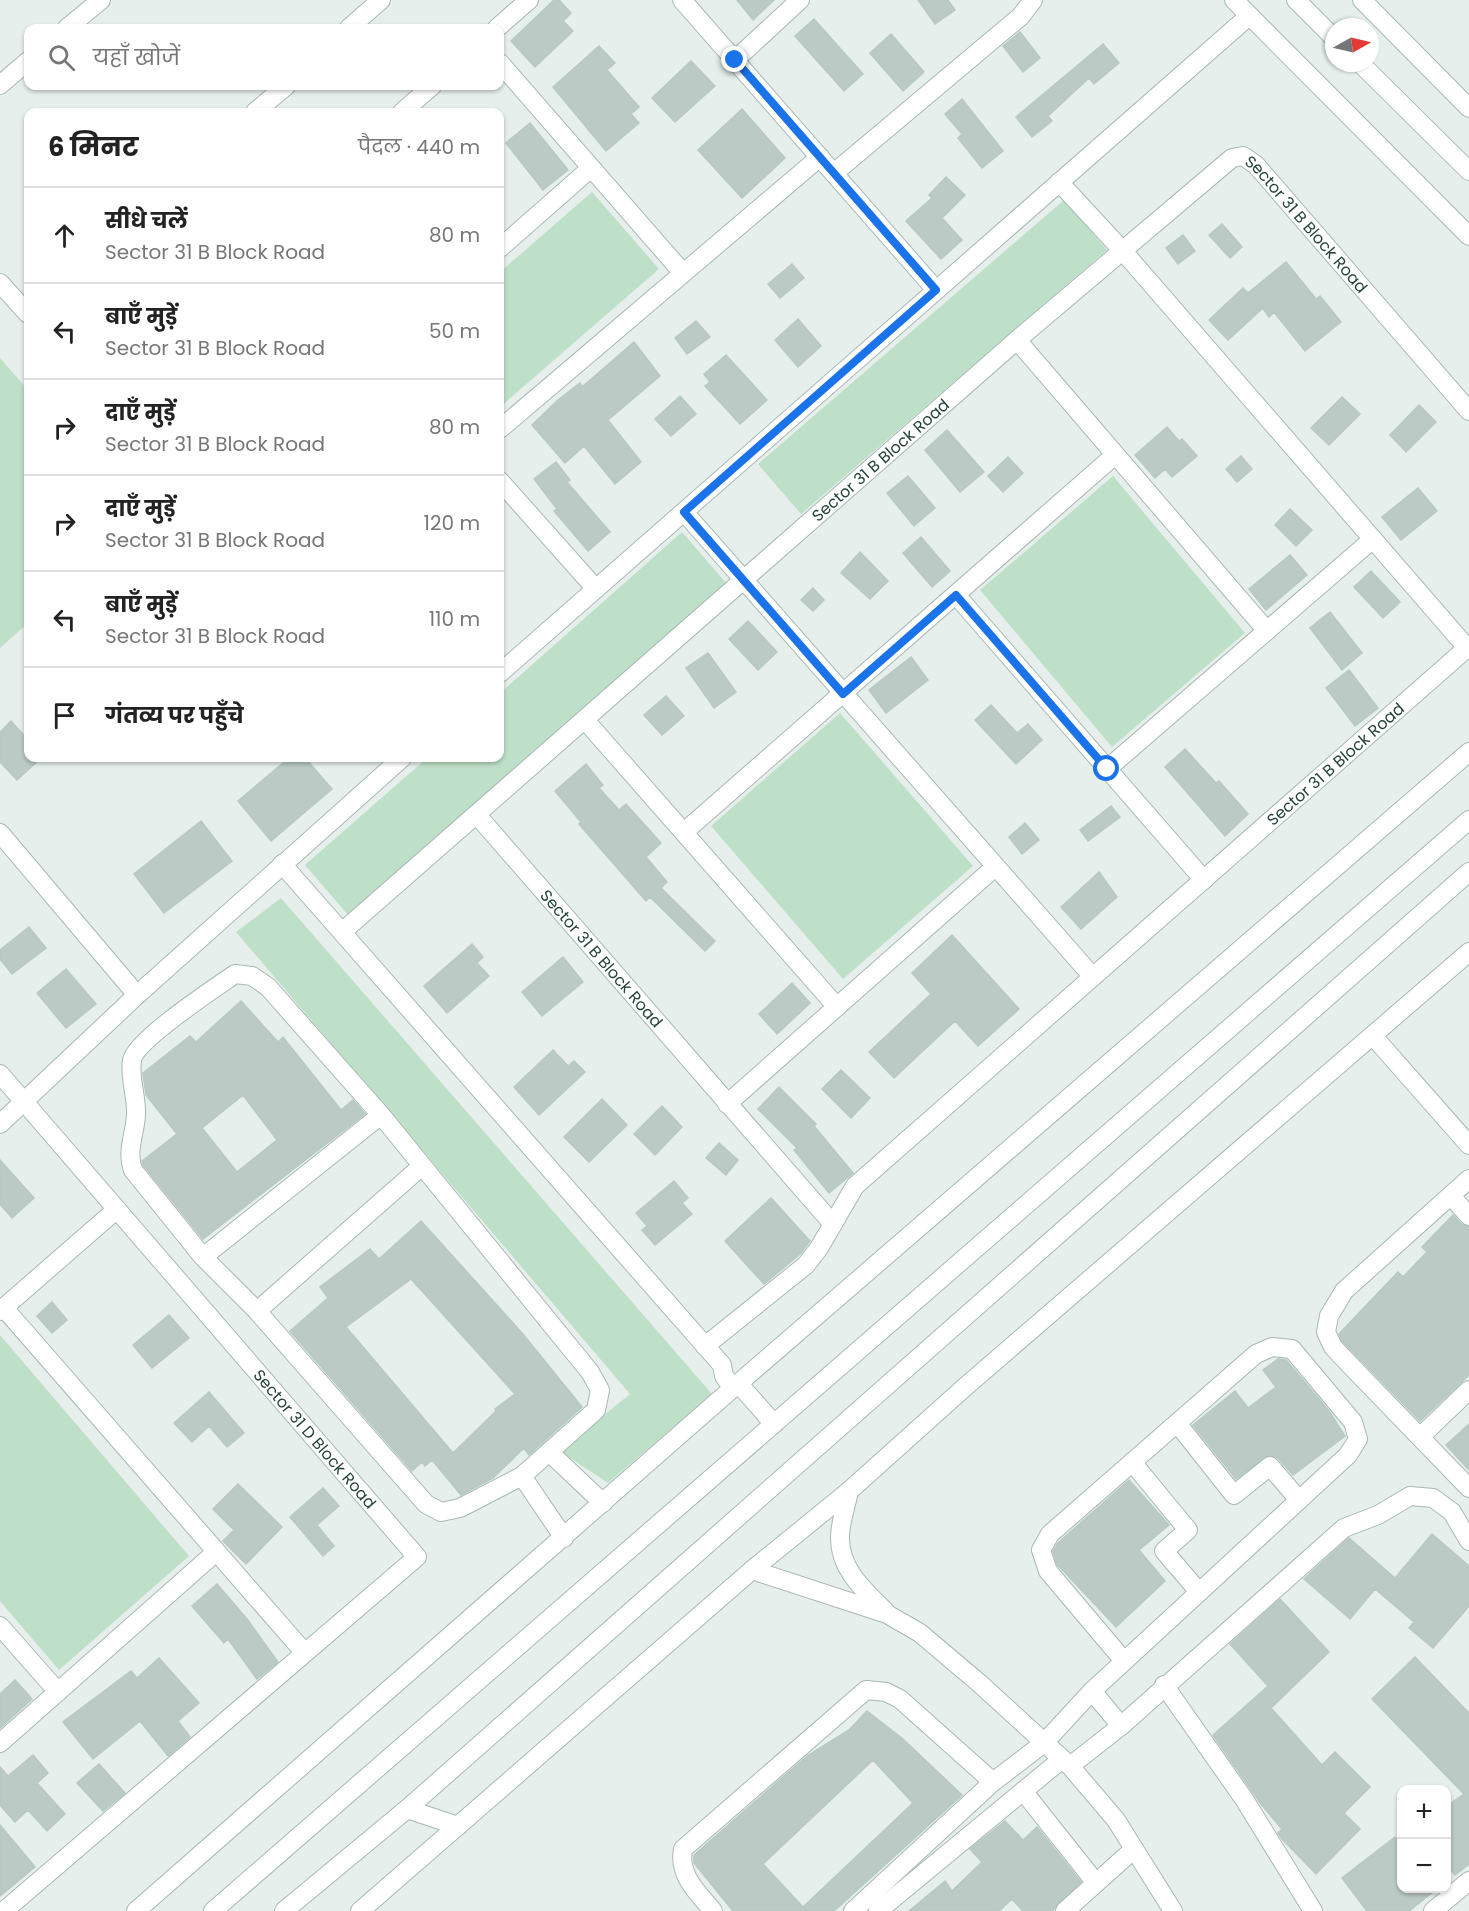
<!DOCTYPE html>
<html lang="hi">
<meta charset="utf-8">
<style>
:root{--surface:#fff;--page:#f6f6f6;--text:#222;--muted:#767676;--line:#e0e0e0}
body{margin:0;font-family:Poppins,"Noto Sans Devanagari",sans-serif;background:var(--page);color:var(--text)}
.controls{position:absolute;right:18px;bottom:18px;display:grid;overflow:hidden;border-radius:12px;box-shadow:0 2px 4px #0004}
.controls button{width:54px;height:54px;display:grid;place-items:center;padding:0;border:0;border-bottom:2px solid var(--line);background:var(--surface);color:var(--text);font:30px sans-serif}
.compass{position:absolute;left:1325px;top:18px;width:54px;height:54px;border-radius:50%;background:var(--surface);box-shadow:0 2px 4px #0004;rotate:82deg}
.stop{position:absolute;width:18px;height:18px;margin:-14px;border:4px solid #1a73e8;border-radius:50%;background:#fff}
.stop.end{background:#1a73e8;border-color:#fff;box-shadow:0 2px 6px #0008}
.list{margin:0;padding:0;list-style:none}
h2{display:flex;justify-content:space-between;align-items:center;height:78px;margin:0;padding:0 24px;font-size:26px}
h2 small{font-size:20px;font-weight:400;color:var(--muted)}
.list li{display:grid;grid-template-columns:39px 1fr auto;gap:18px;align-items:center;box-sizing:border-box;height:96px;padding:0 24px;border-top:2px solid var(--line)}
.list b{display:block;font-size:22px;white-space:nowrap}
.list p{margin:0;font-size:20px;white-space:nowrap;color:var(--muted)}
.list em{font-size:20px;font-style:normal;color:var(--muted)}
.icon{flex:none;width:33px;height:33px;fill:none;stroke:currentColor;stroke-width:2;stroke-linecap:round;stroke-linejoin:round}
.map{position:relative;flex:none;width:1469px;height:1911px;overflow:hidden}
.search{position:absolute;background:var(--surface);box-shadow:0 2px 4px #0004;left:24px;top:24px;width:480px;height:66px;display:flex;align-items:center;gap:15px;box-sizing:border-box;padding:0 21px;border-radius:12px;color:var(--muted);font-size:22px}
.panel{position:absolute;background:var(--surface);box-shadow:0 2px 4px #0004;left:24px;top:108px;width:480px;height:654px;border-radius:12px}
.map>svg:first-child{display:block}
.green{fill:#bfe0c8}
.building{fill:#bbcac4;stroke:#b8c9c2;stroke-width:1.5;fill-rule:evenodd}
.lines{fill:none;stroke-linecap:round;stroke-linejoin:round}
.minor-casing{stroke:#a8b8b2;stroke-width:20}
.minor{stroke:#fff;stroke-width:18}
.route{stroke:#1a73e8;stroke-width:8}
.labels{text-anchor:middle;stroke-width:4.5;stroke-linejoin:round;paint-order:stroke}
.street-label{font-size:16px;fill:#24423a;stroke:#f7fbf9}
</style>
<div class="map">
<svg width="1469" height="1911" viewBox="0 0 1469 1911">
<rect width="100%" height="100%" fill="#e6efeb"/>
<path class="green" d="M592 192 659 269 500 407V272Z
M1064 200 1107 250 801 514 758 464Z
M0 358 28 390V623L0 648Z
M1113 476 1245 633 1112 747 980 590Z
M682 532 726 583 349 916 305 865 427 758H500V693Z
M840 713 973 866 843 979 711 826Z
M281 898 712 1394 608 1483 560 1451 630 1394 236 932Z
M0 1335 189 1556 59 1670 0 1601Z"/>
<path class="building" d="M554 0H559L571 13 563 21 573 31 535 67 511 41Z
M737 0H774L753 20Z
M918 0H948L955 10 935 24Z
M814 19 863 74 844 91 795 36Z
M1020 32 1040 58 1023 72 1003 46Z
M891 34 924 72 903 91 870 53Z
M1103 44 1119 63 1094 84 1089 78 1048 116 1052 121 1032 137 1016 117Z
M599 46 615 63 607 70 639 107 631 114 639 123 606 151 553 87Z
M691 61 715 86 675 122 652 98Z
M962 99 1003 151 982 168 958 138 962 134 945 114Z
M742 109 785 158 742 198 698 150Z
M530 123 568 170 543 190 506 143Z
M946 177 965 195 942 218 962 240 941 259 906 221 932 198 929 195Z
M1222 224 1242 247 1230 258 1209 235Z
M1183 235 1195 251 1178 264 1166 248Z
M1286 262 1316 299 1320 296 1341 322 1305 351 1274 312 1269 317 1263 308 1228 340 1209 320 1243 288 1248 293Z
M792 264 804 278 780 298 768 284Z
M798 319 821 346 798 367 775 340Z
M696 321 710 337 687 354 675 338Z
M634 342 660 376 608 420 641 462 615 484 584 446 565 463 532 425 558 400 580 383 582 387Z
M726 355 767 400 740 424 705 386 710 382 704 374Z
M680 396 696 414 671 436 655 419Z
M1342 397 1360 414 1329 445 1311 428Z
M1419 405 1436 422 1406 452 1390 435Z
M1167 427 1179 441 1182 439 1197 456 1172 477 1165 469 1155 478 1135 455Z
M947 430 984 472 960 492 925 450Z
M1241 456 1252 469 1237 482 1226 469Z
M1008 457 1023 473 1003 492 988 476Z
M556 462 570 480 567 482 610 532 588 551 554 511 557 509 534 479Z
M908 476 935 508 914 526 887 493Z
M1418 488 1437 511 1401 540 1382 517Z
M1290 509 1312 530 1296 546 1275 525Z
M921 537 950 571 932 587 903 553Z
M860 552 888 581 870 599 841 573Z
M1290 555 1307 575 1266 610 1249 589Z
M1371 571 1400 602 1383 618 1354 587Z
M813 588 824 600 813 611 801 600Z
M1330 612 1362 653 1342 670 1310 628Z
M748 621 777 652 758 670 729 639Z
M708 653 736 692 714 708 686 668Z
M911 657 928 680 886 713 869 690Z
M1349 670 1378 708 1355 726 1326 688Z
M666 696 684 716 662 735 644 715Z
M991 705 1017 733 1028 724 1042 740 1016 764 975 720Z
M11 721 28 740V758H41L17 780 0 762V732Z
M1185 749 1216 783 1219 781 1248 814 1225 836 1165 767Z
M289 758H305L332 789 271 841 238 801Z
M586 764 603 785 599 788 619 810 626 804 661 843 646 857 667 882 661 888 715 941 705 951 650 897 646 901 579 824 581 822 555 791Z
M1111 806 1120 817 1088 841 1080 830Z
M201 821 232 861 164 913 134 874Z
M1025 823 1039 840 1022 854 1009 837Z
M1099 872 1117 897 1081 929 1061 907Z
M29 927 46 948 12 974 0 959V950Z
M952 935 1019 1009 978 1046 955 1021 894 1078 869 1052 931 994 912 973Z
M472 944 483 957 477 963 489 976 447 1013 424 986Z
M563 957 583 982 542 1016 522 992Z
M66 969 96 1004 66 1028 37 993Z
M792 983 810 1003 777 1034 759 1014Z
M241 1001 278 1042 283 1037 341 1110 353 1100 365 1114 203 1239 143 1165 142 1161 177 1134 146 1095 143 1073 190 1036 196 1042ZM243 1095 277 1140 237 1172 202 1128Z
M553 1050 568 1066 574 1061 585 1072 539 1115 514 1087Z
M841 1070 870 1098 851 1118 822 1089Z
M779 1087 816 1124 814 1126 853 1173 829 1193 794 1150 797 1148 758 1109Z
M602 1099 627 1125 589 1162 564 1137Z
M662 1106 682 1127 655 1155 634 1134Z
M719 1143 738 1160 726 1175 706 1158Z
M0 1160 34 1198 12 1218 0 1204Z
M674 1181 688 1198 682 1203 692 1214 655 1245 642 1230 647 1226 636 1213Z
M771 1198 810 1241 800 1254 764 1284 725 1241Z
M1453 1215 1461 1224 1469 1227V1375L1420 1421 1342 1341 1339 1334 1398 1272 1403 1277 1427 1252 1422 1247Z
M421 1221 522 1333 582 1407 529 1455 524 1448 493 1478 461 1495 432 1460 425 1466 422 1462 412 1471 290 1331 328 1298 320 1287 370 1249 379 1259ZM411 1279 515 1394 495 1409 496 1411 453 1453 346 1327Z
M52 1302 67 1320 52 1333 37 1316Z
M169 1315 189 1338 152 1368 133 1345Z
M1278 1359 1286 1360 1329 1411 1345 1436 1293 1475 1278 1458 1269 1455 1236 1479 1193 1425 1235 1391 1248 1408 1276 1387 1263 1370Z
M209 1392 244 1433 227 1447 209 1426 192 1442 174 1423Z
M1469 1424V1470L1446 1445Z
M1129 1480 1169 1525 1139 1550 1165 1581 1116 1627 1057 1564 1053 1551 1058 1543Z
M238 1484 282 1527 246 1564 223 1541 234 1530 213 1509Z
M323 1488 339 1506 317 1525 334 1546 323 1556 290 1517Z
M1432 1534 1469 1566V1606L1433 1648 1409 1628 1414 1622 1375 1589 1350 1619 1304 1579 1349 1538 1395 1578Z
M217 1584 247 1619 278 1662 257 1679 228 1639 224 1643 192 1606Z
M1280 1599 1329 1652 1271 1708 1322 1765 1335 1752 1370 1787 1344 1813 1360 1829 1316 1874 1282 1839 1278 1833 1282 1829 1261 1804 1213 1735 1268 1686 1230 1644Z
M1415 1657 1469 1713V1864L1455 1875 1446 1864V1807L1464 1794 1372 1699Z
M159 1658 199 1703 178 1721 190 1737 168 1756 140 1721 93 1759 63 1722 131 1671 137 1678Z
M15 1680 32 1699 0 1728V1694Z
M867 1711 903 1739 962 1795 834 1911H733L694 1863V1855L807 1756 849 1730ZM873 1760 913 1803 803 1907 763 1864Z
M33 1755 48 1773 37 1783 65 1814 47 1831 28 1810 15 1822 0 1805V1767L8 1776Z
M99 1764 125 1793 103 1811 77 1783Z
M1005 1821 1023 1840 1037 1827 1081 1882 1052 1911H1023L1012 1899 999 1911H909L945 1881 952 1891 982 1862 970 1849Z
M0 1825 35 1867 0 1896Z
M1395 1837 1401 1846V1888H1438L1409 1911H1367L1342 1878Z"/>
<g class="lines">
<defs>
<g id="minor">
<path d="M682 0 936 290"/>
<path d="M1234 0 1469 236"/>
<path d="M1296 0 1334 38"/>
<path d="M1362 0 1469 108"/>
<path d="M67 28 101 0"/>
<path d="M349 28 381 0"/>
<path d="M497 28 529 0"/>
<path d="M735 60 800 0"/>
<path d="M500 63 683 273"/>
<path d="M1360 63 1469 171"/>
<path d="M0 85 28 61"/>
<path d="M255 112 286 86"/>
<path d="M402 112 432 86"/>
<path d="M834 173 1021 16 1033 0"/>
<path d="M1059 182 1122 250 1469 650"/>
<path d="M500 248 591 168"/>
<path d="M0 283 28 314"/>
<path d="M1017 340 1267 631"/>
<path d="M500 429 820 157"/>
<path d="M500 481 596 589"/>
<path d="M684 512 1093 977"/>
<path d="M956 595 1204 880"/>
<path d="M500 673 1249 16"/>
<path d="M585 720 837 1007"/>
<path d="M1107 769 1373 539"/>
<path id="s1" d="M477 815 832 1223"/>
<path d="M684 832 1115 455"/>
<path d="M0 833 137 995 402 758"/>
<path d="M282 864 722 1365 724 1376 733 1388"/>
<path id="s2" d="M342 932 1017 340 1232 158 1243 156 1256 165 1469 411"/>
<path d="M235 974 252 976 268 987 381 1115 590 1372 600 1390 596 1410 522 1476 460 1508 441 1512 426 1504 257 1311 203 1257 133 1170C126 1151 135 1134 136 1115 137 1096 129 1078 132 1060 136 1040 215 988 235 974Z"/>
<path d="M1373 1036 1469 1145"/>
<path id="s3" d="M0 1074 417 1557 4 1911"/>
<path d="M727 1104 995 867"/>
<path d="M0 1124 137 995"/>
<path d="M1469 1179 1344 1291 1329 1316 1326 1332 1333 1347 1350 1365 1469 1488"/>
<path d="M1451 1196 1469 1216"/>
<path d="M203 1257 381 1115"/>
<path d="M4 1308 304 1652"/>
<path d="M0 1311 117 1209"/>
<path d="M257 1311 422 1166"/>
<path id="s4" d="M705 1346 806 1265 819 1248 855 1186 1467 648"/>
<path d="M739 1384 774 1424"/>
<path d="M1177 1423 1234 1495 1270 1466 1299 1500"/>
<path d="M1421 1436 1469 1390"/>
<path d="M549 1452 603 1503"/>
<path d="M1132 1462 1188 1530 1164 1551 1199 1592"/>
<path d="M522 1476 564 1538"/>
<path d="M849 1491C846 1506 840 1523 840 1537 839 1569 865 1591 885 1611"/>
<path d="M752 1570 887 1614 920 1633 978 1682 1070 1766 1116 1820 1173 1911"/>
<path d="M0 1626 58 1692"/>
<path d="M1164 1685 1244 1799 1313 1911"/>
<path d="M1092 1691 1121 1726"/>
<path d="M0 1743 216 1552"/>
<path d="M1070 1766 1121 1726 1344 1528 1378 1515 1410 1496 1433 1498 1452 1512 1469 1541"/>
<path d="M1023 1791 1096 1883"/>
<path d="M407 1809 458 1826"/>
<path d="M136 1911 733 1388 1469 752"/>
<path d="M213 1911 1469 820"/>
<path d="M284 1911 407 1809 1469 872"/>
<path d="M360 1911 752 1570 849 1491 965 1387 1469 952"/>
<path d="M713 1911C697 1892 678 1875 683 1849L866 1690 886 1692 900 1699 993 1782"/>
<path d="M853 1911 993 1782 1044 1743 1092 1691 1348 1455 1358 1439 1353 1422 1292 1349 1272 1347 1256 1354 1050 1534 1041 1550 1048 1571 1124 1661"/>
<path d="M878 1911 1062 1759"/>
<path d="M1065 1911 1134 1849"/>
<path d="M1433 1911 1469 1881"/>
</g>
</defs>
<use href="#minor" class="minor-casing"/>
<use href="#minor" class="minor"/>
</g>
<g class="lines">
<path class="route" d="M735 60 936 290 684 512 843 694 956 595 1107 769"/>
</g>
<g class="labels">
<g class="street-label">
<text dy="6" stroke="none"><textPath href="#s2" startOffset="1284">Sector 31 B Block Road</textPath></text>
<text dy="6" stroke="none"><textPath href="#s2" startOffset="716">Sector 31 B Block Road</textPath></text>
<text dy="6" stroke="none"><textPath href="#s4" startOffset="862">Sector 31 B Block Road</textPath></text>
<text dy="6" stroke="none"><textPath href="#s1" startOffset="190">Sector 31 B Block Road</textPath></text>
<text dy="6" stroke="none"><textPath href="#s3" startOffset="482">Sector 31 D Block Road</textPath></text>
</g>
</g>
</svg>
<div class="controls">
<button>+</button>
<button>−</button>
</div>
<svg class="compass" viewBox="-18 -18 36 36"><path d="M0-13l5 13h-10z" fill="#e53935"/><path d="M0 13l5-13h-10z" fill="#767676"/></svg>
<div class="stop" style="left:1107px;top:769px"></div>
<div class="stop end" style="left:735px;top:60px"></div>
<div class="search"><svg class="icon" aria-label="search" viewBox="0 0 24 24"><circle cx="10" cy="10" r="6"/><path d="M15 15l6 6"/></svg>यहाँ खोजें</div>
<section class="panel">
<h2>6 मिनट<small>पैदल · 440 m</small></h2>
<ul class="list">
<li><svg class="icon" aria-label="ahead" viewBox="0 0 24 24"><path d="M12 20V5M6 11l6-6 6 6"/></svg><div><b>सीधे चलें</b><p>Sector 31 B Block Road</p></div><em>80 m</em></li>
<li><svg class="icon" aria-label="left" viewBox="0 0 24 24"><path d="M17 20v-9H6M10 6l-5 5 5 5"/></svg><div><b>बाएँ मुड़ें</b><p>Sector 31 B Block Road</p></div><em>50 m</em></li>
<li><svg class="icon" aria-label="right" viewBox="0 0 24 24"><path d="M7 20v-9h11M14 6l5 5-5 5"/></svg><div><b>दाएँ मुड़ें</b><p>Sector 31 B Block Road</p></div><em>80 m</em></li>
<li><svg class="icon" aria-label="right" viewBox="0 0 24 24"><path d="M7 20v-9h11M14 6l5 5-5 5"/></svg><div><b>दाएँ मुड़ें</b><p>Sector 31 B Block Road</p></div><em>120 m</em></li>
<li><svg class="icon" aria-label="left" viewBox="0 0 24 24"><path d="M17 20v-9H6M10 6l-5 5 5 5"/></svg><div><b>बाएँ मुड़ें</b><p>Sector 31 B Block Road</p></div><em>110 m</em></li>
<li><svg class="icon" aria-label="arrive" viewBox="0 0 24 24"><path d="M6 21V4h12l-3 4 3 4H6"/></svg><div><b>गंतव्य पर पहुँचे</b></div></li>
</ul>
</section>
</div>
